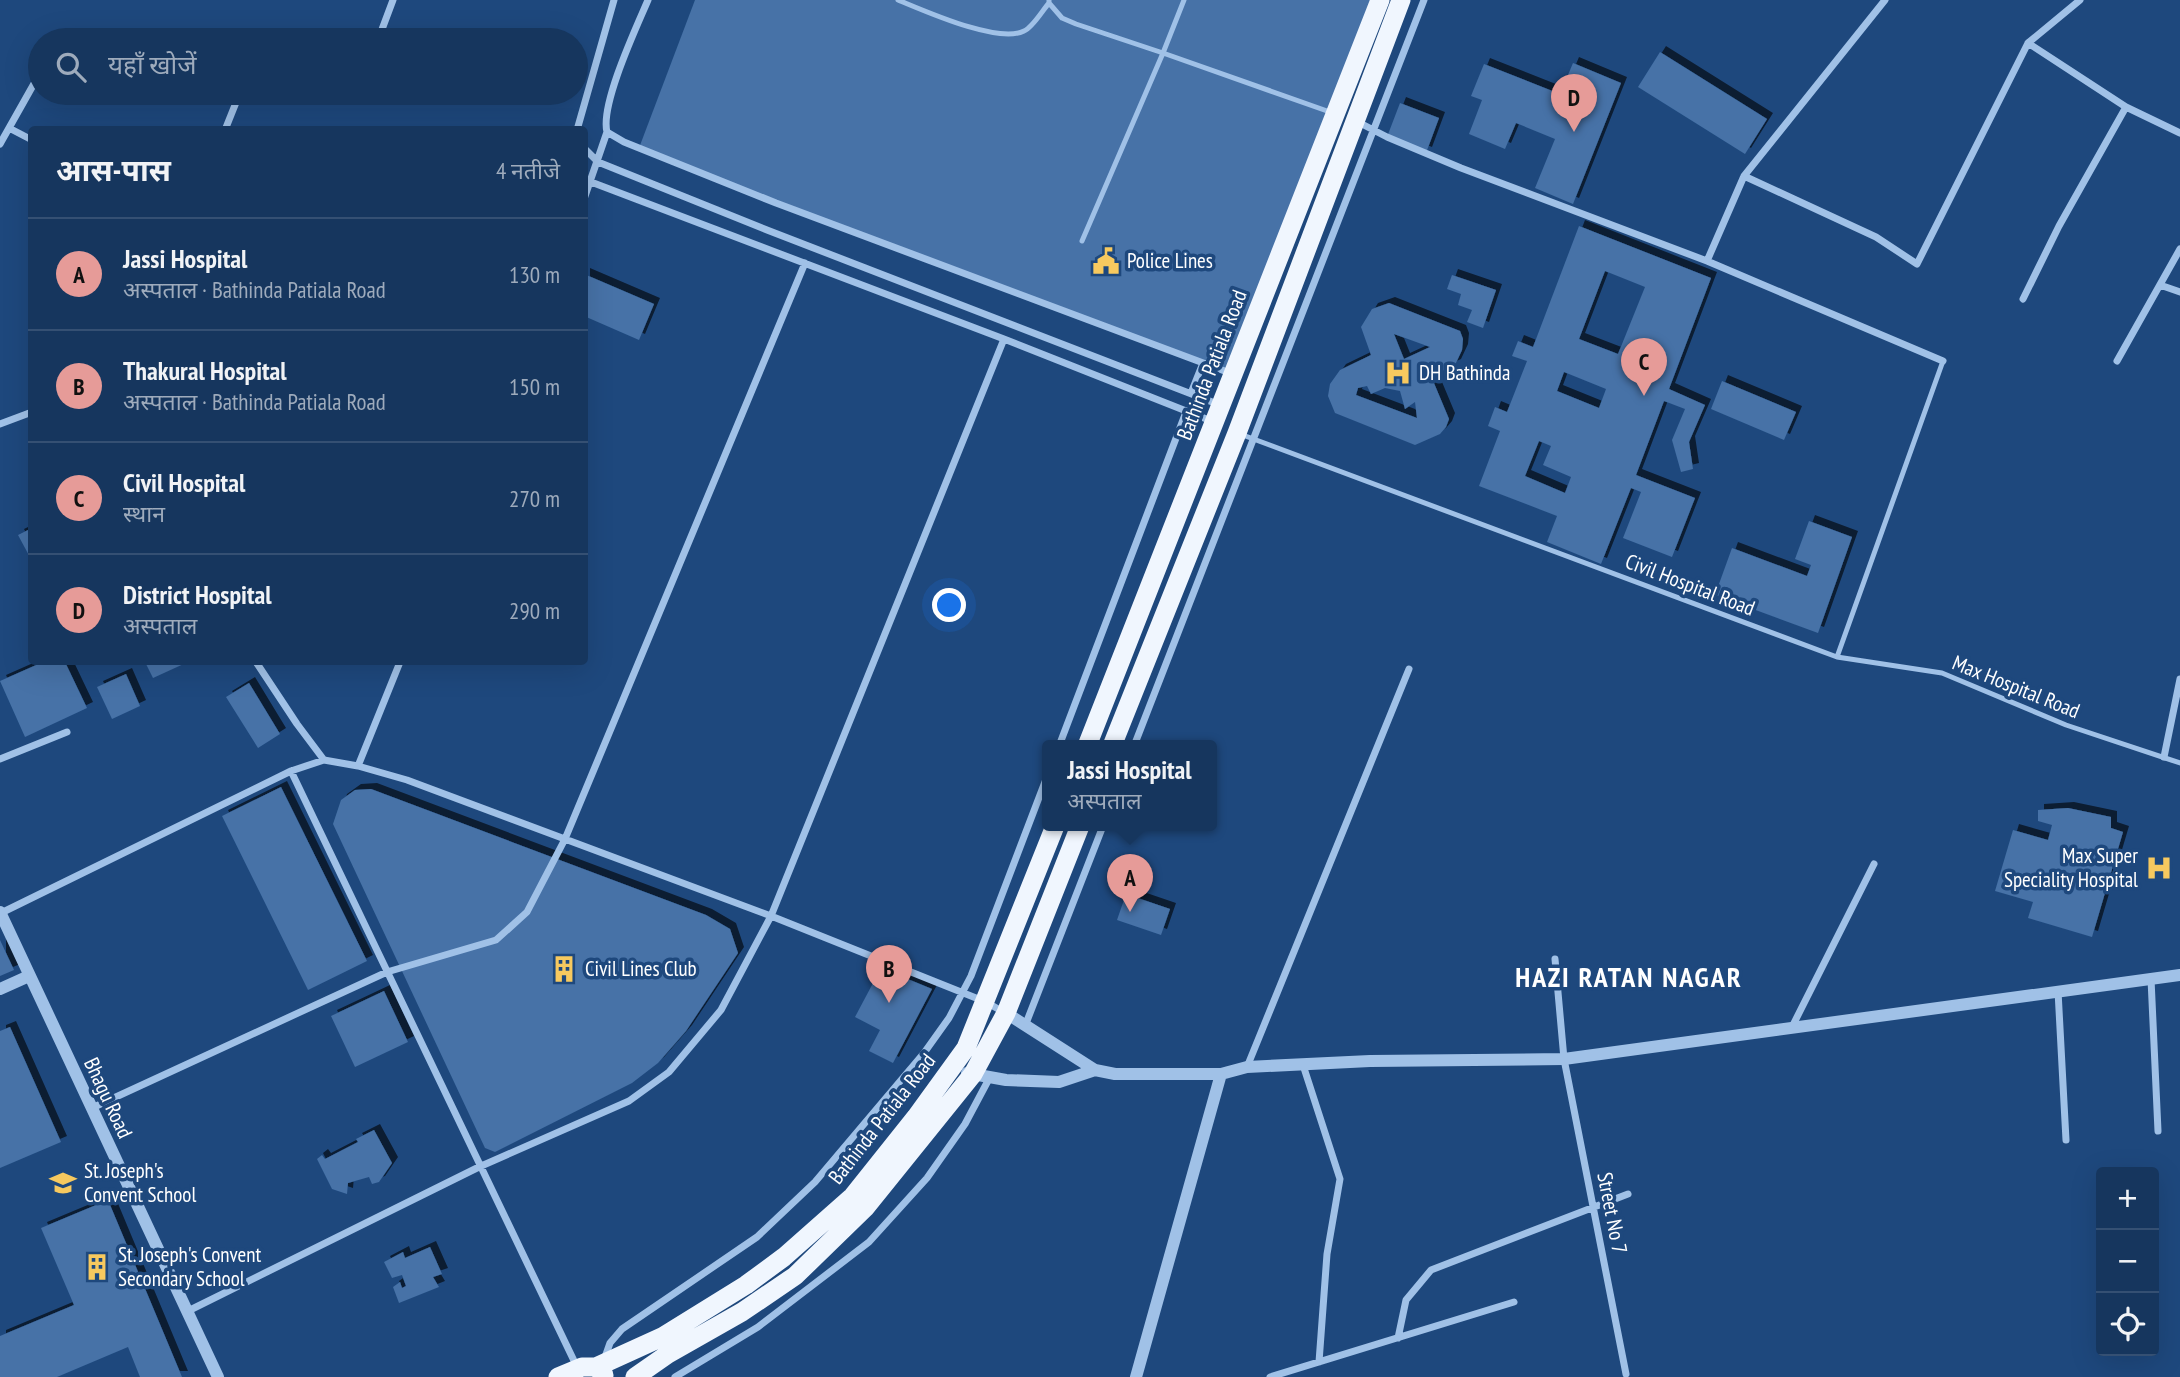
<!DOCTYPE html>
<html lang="hi">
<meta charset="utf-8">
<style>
:root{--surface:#16365e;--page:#1f3e64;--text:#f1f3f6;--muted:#9eabbc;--line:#355073;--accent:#e69b98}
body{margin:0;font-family:"PT Sans Narrow","Noto Sans Devanagari",sans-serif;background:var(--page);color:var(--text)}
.controls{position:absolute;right:21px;bottom:21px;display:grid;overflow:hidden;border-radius:7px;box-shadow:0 7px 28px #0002}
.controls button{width:63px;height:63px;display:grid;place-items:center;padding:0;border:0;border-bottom:2px solid var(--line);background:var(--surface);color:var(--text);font:35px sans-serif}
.you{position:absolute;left:950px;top:606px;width:24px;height:24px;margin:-18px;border:5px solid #fff;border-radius:50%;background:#1a73e8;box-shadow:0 0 0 10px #1a73e833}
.badge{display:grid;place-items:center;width:46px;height:46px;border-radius:50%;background:var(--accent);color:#111;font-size:23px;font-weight:700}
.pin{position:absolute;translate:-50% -58px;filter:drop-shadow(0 2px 4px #0008)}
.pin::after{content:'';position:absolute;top:37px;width:24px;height:21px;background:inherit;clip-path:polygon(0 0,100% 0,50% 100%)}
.popup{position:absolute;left:1042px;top:740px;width:175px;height:91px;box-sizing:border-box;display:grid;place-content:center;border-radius:7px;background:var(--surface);filter:drop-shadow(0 2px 5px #0005);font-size:23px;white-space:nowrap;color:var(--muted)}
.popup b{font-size:26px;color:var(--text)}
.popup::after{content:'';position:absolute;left:50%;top:100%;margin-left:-14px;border:14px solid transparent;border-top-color:var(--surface)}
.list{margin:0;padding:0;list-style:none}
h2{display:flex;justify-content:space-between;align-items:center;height:91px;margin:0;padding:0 28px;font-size:30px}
h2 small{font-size:23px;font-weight:400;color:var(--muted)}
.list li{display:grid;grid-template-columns:46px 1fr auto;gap:21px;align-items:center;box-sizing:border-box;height:112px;padding:0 28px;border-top:2px solid var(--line)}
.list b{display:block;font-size:26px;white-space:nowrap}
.list p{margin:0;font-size:23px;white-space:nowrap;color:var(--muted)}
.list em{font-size:23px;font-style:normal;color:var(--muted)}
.icon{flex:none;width:38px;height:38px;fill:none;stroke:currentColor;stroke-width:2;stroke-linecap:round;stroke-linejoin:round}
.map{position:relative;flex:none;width:2180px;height:1377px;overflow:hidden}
.search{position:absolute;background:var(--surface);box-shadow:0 7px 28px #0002;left:28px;top:28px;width:560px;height:77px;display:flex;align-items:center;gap:18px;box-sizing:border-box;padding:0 24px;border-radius:38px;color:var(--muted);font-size:26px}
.panel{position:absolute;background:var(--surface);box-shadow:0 7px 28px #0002;left:28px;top:126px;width:560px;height:539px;border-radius:7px}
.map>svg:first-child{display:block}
.building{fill:#4672a7;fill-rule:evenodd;filter:url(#shadow)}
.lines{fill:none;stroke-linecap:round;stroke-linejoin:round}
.service{stroke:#a0c1e7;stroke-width:5}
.minor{stroke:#a0c1e7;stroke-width:7}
.tertiary{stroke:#a0c1e7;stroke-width:12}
.trunk{stroke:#f0f6fe;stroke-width:19}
.labels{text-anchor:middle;stroke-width:7;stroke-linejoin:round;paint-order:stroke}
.poi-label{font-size:21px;fill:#fff;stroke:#1e487d;text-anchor:start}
.street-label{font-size:21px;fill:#fff;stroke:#1e487d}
.district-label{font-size:28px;font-weight:bold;letter-spacing:2px;fill:#fff;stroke:#1e487d}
</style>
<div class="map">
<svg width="2180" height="1377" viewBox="0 0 2180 1377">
<defs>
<filter id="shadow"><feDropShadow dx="6" dy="-6" stdDeviation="0" flood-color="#0009"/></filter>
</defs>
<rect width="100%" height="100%" fill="#1e487d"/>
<path class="building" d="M695 0H1380L1233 374 639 148Z
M1660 52 1767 119 1745 154 1638 87Z
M1573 63 1621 83 1573 204 1535 188 1555 139 1516 123 1505 149 1469 134 1482 100 1471 96 1484 64 1560 94Z
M1400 103 1439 118 1426 153 1387 137Z
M1579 226 1711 278 1669 389 1705 405 1689 442 1693 469 1681 472 1672 440 1685 409 1664 401 1636 475 1695 498 1672 557 1623 538 1641 492 1631 488 1601 564 1547 542 1557 516 1479 486 1500 431 1488 426 1495 407 1507 412 1527 361 1512 356 1518 341 1533 347ZM1605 271 1645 287 1618 354 1579 339ZM1564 372 1606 389 1599 408 1557 391ZM1539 441 1551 446 1543 465 1571 477 1565 493 1525 476Z
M584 274 654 304 639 340 584 316Z
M1452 275 1496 290 1483 328 1467 322 1472 310 1458 305 1461 294 1447 289Z
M1389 303 1460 331 1463 339 1462 350 1455 365 1431 376 1449 419 1446 427 1440 434 1415 445 1335 413 1328 396 1330 384 1340 370 1371 355 1361 327 1372 309ZM1394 334 1430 347 1404 359ZM1367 386 1371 394 1385 388 1400 391 1405 409 1415 402 1417 418 1356 395 1358 388Z
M1722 381 1796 412 1784 440 1711 409Z
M1809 521 1852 537 1818 633 1715 595 1732 548 1807 576 1811 565 1795 559Z
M32 528V561L18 535Z
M43 662H65L87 708 25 737 0 681Z
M145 662H188L153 678Z
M126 674 140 706 112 719 97 687Z
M249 683 280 734 258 748 226 697Z
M281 787 367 961 308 990 222 816Z
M371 789 706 915 730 929 738 953 686 1031 658 1063 632 1083 495 1152 485 1148 333 824 341 800 355 790Z
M2068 808 2111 817V828L2123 832 2092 937 2028 918 2033 902 1995 891 2013 830 2048 840 2052 825 2038 821V810Z
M1126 894 1170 909 1161 935 1117 920Z
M0 940 14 970 0 976Z
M881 968 932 989 893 1063 869 1051 880 1030 855 1017Z
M384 991 408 1042 355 1067 331 1016Z
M10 1027 61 1142 0 1168V1031Z
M374 1130 392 1163 379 1182 372 1184 369 1177 348 1183 347 1194 332 1189 317 1159 322 1155 325 1159 358 1142 356 1139Z
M108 1200 182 1377H140L128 1347 57 1377H0V1336L74 1305 41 1228Z
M430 1247 442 1274 433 1277 439 1287 399 1303 393 1287 400 1282 402 1288 406 1286 402 1275 392 1278 384 1262 403 1252 405 1258Z"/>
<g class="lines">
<path class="service" d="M898 0C925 11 998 44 1024 31 1033 27 1042 11 1049 3
M1049 0V3L1062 18 1076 24 1163 53 1184 0
M1082 241 1163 53 1330 112
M1240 434 1837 657 1943 361
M1837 657 1942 673 2066 725 2180 763"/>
<path class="minor" d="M648 0C636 28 600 105 607 132L624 142 776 203 1230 373
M2080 0 2028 43 2126 107 2180 133
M58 40 62 33
M378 40 393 0
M1358 122 1387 137 1461 168 1707 261 1943 361
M9 128 32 140
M225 130 237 100
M577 130 614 0
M0 144 40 73
M584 148 598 162 767 230 1220 405
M1744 176 1885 0
M591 182 1004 339 1214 422
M584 199 607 132
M1707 261 1744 176 1876 237 1917 264 2028 43
M2160 285 2180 292
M2023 299 2059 226 2126 107
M2117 361 2180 249
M1191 393 1203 363
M0 424 32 412
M256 662 297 724 324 760
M1059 746 1186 412
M1134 746 1424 0
M2164 757 2180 679
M0 759 67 732
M358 766 400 662
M291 771 577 1367
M1 913 291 771 324 760 358 766 407 780 771 916 986 1002 1005 1013
M1555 959 1564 1059 1626 1374
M2151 979 2158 1131
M2058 991 2066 1140
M1025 1026 1103 826
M1792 1027 1874 864
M1303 1065 1340 1179 1327 1254 1319 1362
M1247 1067 1409 669
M92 1108 387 972 496 940 527 912 565 839 805 263
M188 1311 479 1167 629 1101 669 1072 721 1010 771 916 1004 339
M1398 1338 1406 1300 1431 1270 1628 1194
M604 1360 610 1343 622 1329 757 1237 815 1182 924 1053 949 1018 971 976 1048 774
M675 1377 758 1327 869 1242 927 1178 965 1124 990 1077
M1270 1377 1514 1302"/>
<path class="tertiary" d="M0 912 218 1377
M0 989 29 976
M1006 1013 1095 1070 1115 1074H1221L1247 1067 1370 1061 1564 1059 2180 975
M967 1073 1006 1080 1059 1082 1095 1070
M1136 1377 1221 1074"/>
<path class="trunk" d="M1087 746 1380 0
M1112 746 1237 433 1401 0
M596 1367 662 1337 746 1285 784 1257 853 1196 916 1117 966 1048 1055 826
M558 1377 582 1367H596L604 1375
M635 1377 668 1354 742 1312 795 1276 865 1208 973 1074 1006 1013 1080 826"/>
</g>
<defs>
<symbol id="civic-bare" viewBox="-9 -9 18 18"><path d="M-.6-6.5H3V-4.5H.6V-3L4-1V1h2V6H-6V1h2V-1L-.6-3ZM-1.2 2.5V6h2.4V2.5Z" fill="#f7c95f" stroke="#1e487d" stroke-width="2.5" paint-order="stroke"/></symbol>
<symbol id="hospital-bare" viewBox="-9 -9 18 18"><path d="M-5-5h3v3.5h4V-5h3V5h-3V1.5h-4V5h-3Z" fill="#f7c95f" stroke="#1e487d" stroke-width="2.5" paint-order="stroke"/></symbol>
<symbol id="building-bare" viewBox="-9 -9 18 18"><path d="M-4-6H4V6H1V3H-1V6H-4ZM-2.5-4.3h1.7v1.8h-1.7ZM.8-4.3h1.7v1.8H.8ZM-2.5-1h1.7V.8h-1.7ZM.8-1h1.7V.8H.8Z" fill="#f7c95f" stroke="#1e487d" stroke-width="2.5" paint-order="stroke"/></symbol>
<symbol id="school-bare" viewBox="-9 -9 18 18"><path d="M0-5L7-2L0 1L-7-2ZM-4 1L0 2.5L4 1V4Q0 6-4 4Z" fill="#f7c95f" stroke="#1e487d" stroke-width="2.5" paint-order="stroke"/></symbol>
</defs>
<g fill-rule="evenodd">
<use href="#civic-bare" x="1087" y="242" width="38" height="38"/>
<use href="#hospital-bare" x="1379" y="354" width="38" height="38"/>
<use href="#hospital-bare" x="2140" y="849" width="38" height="38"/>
<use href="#building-bare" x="545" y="950" width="38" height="38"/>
<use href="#school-bare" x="44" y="1164" width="38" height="38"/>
<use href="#building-bare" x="78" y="1248" width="38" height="38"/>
</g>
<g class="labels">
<g class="poi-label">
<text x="1127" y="268">Police Lines</text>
<text x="1419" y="380">DH Bathinda</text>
<text x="2138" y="863" text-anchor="end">Max Super<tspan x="2138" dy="24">Speciality Hospital</tspan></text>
<text x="585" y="976">Civil Lines Club</text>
<text x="84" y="1178">St. Joseph's<tspan x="84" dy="24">Convent School</tspan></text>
<text x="118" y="1262">St. Joseph's Convent<tspan x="118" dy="24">Secondary School</tspan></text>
</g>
<g class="street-label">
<text transform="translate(1212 365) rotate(-69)" y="7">Bathinda Patiala Road</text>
<text transform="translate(1690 585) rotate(21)" y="7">Civil Hospital Road</text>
<text transform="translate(2016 687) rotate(22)" y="7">Max Hospital Road</text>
<text transform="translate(108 1098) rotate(65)" y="7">Bhagu Road</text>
<text transform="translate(882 1119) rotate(-52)" y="7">Bathinda Patiala Road</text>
<text transform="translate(1612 1213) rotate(79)" y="7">Street No 7</text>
</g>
<g class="district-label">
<text x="1629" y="987">HAZI RATAN NAGAR</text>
</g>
</g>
</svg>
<div class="controls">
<button>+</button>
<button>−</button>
<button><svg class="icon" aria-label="locate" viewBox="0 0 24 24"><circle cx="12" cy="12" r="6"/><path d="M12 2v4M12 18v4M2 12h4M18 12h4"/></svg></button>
</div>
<div class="you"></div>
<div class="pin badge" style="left:1130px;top:912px">A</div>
<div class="popup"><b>Jassi Hospital</b>अस्पताल</div>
<div class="pin badge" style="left:889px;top:1003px">B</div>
<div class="pin badge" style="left:1644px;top:396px">C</div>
<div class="pin badge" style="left:1574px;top:132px">D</div>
<div class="search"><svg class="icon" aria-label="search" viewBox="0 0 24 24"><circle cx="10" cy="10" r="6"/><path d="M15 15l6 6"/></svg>यहाँ खोजें</div>
<section class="panel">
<h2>आस-पास<small>4 नतीजे</small></h2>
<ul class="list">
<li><span class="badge">A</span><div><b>Jassi Hospital</b><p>अस्पताल · Bathinda Patiala Road</p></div><em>130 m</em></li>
<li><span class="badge">B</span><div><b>Thakural Hospital</b><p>अस्पताल · Bathinda Patiala Road</p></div><em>150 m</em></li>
<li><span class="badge">C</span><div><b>Civil Hospital</b><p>स्थान</p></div><em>270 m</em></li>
<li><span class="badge">D</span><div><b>District Hospital</b><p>अस्पताल</p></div><em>290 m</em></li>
</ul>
</section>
</div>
